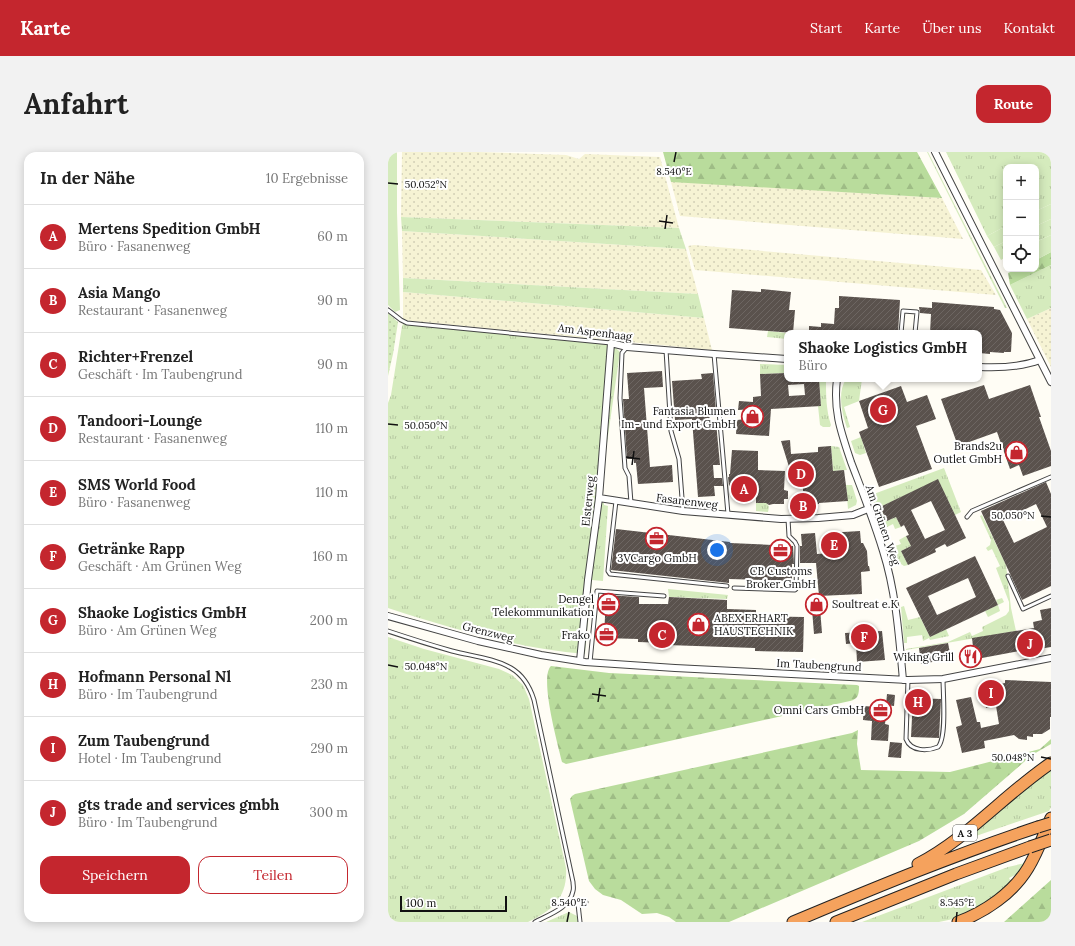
<!DOCTYPE html>
<html lang="de">
<meta charset="utf-8">
<style>
:root{--surface:#fff;--page:#f2f2f2;--text:#222;--muted:#767676;--line:#e0e0e0;--accent:#c4262e}
body{margin:0;font-family:Lora,serif;background:var(--page);color:var(--text)}
.controls{position:absolute;right:12px;top:12px;display:grid;overflow:hidden;border-radius:8px;box-shadow:0 2px 10px #0003}
.controls button{width:36px;height:36px;display:grid;place-items:center;padding:0;border:0;border-bottom:1px solid var(--line);background:var(--surface);color:var(--text);font:20px sans-serif}
.scale{position:absolute;left:12px;bottom:10px;width:107px;box-sizing:border-box;padding-left:4px;border:2px solid #111;border-top:0;font-size:11px;line-height:14px;white-space:nowrap;color:#111;-webkit-text-stroke:3px #fff;paint-order:stroke}
.you{position:absolute;left:329px;top:398px;width:14px;height:14px;margin:-10px;border:3px solid #fff;border-radius:50%;background:#1a73e8;box-shadow:0 0 0 6px #1a73e833}
.badge{display:grid;place-items:center;width:26px;height:26px;border-radius:50%;background:var(--accent);color:#fff;font-size:13px;font-weight:700}
.pin{position:absolute;translate:-50% -50%;border:2px solid #fff;box-shadow:0 1px 4px #0006}
.popup{position:absolute;left:396px;top:178px;width:198px;height:52px;box-sizing:border-box;display:grid;place-content:center;border-radius:8px;background:var(--surface);filter:drop-shadow(0 1px 3px #0005);font-size:13px;white-space:nowrap;color:var(--muted)}
.popup b{font-size:15px;color:var(--text)}
.popup::after{content:'';position:absolute;left:50%;top:100%;margin-left:-8px;border:8px solid transparent;border-top-color:var(--surface)}
.list{margin:0;padding:0;list-style:none}
h2{display:flex;justify-content:space-between;align-items:center;height:52px;margin:0;padding:0 16px;font-size:17px}
h2 small{font-size:13px;font-weight:400;color:var(--muted)}
.list li{display:grid;grid-template-columns:26px 1fr auto;gap:12px;align-items:center;box-sizing:border-box;height:64px;padding:0 16px;border-top:1px solid var(--line)}
.list b{display:block;font-size:15px;white-space:nowrap}
.list p{margin:0;font-size:13px;white-space:nowrap;color:var(--muted)}
.list em{font-size:13px;font-style:normal;color:var(--muted)}
.actions{display:flex;gap:8px;padding:12px 16px}
.actions a{flex:1;padding:9px 0;border:1px solid var(--accent);border-radius:12px;text-align:center;font-size:14px;color:var(--accent)}
.actions .main{background:var(--accent);color:#fff}
.icon{flex:none;width:22px;height:22px;fill:none;stroke:currentColor;stroke-width:2;stroke-linecap:round;stroke-linejoin:round}
.map{position:relative;flex:none;width:663px;height:770px;overflow:hidden;border-radius:12px}
header{display:flex;align-items:center;gap:24px;box-sizing:border-box;height:56px;padding:0 20px;background:var(--accent);color:#fff}
header strong{font-size:19px}
nav{display:flex;gap:22px;margin-inline-start:auto;font-size:14px}
.intro{display:flex;align-items:center;justify-content:space-between;box-sizing:border-box;height:96px;padding:0 24px}
h1{margin:0;font-size:28px}
.button{padding:10px 18px;border-radius:12px;background:var(--accent);color:#fff;font-size:14px;font-weight:700}
main{display:flex;gap:24px;padding:0 24px}
aside{flex:1;background:var(--surface);border-radius:12px;box-shadow:0 2px 10px #0003}
.map>svg:first-child{display:block}
.farmland{fill:url(#farmland-dots)}
.grass{fill:url(#grass-tufts)}
.forest{fill:url(#forest-firs)}
.park{fill:url(#park-dots)}
.garden{fill:#d5ebbd}
.building{fill:url(#building-hatch);fill-rule:evenodd}
.lines{fill:none;stroke-linecap:round;stroke-linejoin:round}
.service-casing{stroke:#444;stroke-width:5}
.minor-casing{stroke:#444;stroke-width:8}
.motorway-casing{stroke:#222;stroke-width:13}
.service{stroke:#fff;stroke-width:3}
.minor{stroke:#fff;stroke-width:6}
.motorway{stroke:#f5a25d;stroke-width:11}
.motorway-bridge-casing{stroke:#222;stroke-width:13;stroke-linecap:butt}
.motorway-bridge{stroke:#f5a25d;stroke-width:11}
.ticks{fill:none;stroke:#111;stroke-width:1.5}
.labels{text-anchor:middle;stroke-width:4;stroke-linejoin:round;paint-order:stroke}
.shield{fill:#fff;stroke:#585858;stroke-width:1}
.shield-label{font-size:10px;font-weight:bold;fill:#111}
.street-label{font-size:11px;fill:#111;stroke:#fff}
.poi-label{font-size:11px;fill:#111;stroke:#fff;text-anchor:end}
.ticks-label{font-size:10px;text-anchor:middle;fill:#111;stroke:#fff;stroke-width:4;stroke-linejoin:round;paint-order:stroke}
</style>
<header>
<strong>Karte</strong>
<nav><a>Start</a><a>Karte</a><a>Über uns</a><a>Kontakt</a></nav>
</header>
<div class="intro"><h1>Anfahrt</h1><a class="button">Route</a></div>
<main>
<aside>
<h2>In der Nähe<small>10 Ergebnisse</small></h2>
<ul class="list">
<li><span class="badge">A</span><div><b>Mertens Spedition GmbH</b><p>Büro · Fasanenweg</p></div><em>60 m</em></li>
<li><span class="badge">B</span><div><b>Asia Mango</b><p>Restaurant · Fasanenweg</p></div><em>90 m</em></li>
<li><span class="badge">C</span><div><b>Richter+Frenzel</b><p>Geschäft · Im Taubengrund</p></div><em>90 m</em></li>
<li><span class="badge">D</span><div><b>Tandoori-Lounge</b><p>Restaurant · Fasanenweg</p></div><em>110 m</em></li>
<li><span class="badge">E</span><div><b>SMS World Food</b><p>Büro · Fasanenweg</p></div><em>110 m</em></li>
<li><span class="badge">F</span><div><b>Getränke Rapp</b><p>Geschäft · Am Grünen Weg</p></div><em>160 m</em></li>
<li><span class="badge">G</span><div><b>Shaoke Logistics GmbH</b><p>Büro · Am Grünen Weg</p></div><em>200 m</em></li>
<li><span class="badge">H</span><div><b>Hofmann Personal Nl</b><p>Büro · Im Taubengrund</p></div><em>230 m</em></li>
<li><span class="badge">I</span><div><b>Zum Taubengrund</b><p>Hotel · Im Taubengrund</p></div><em>290 m</em></li>
<li><span class="badge">J</span><div><b>gts trade and services gmbh</b><p>Büro · Im Taubengrund</p></div><em>300 m</em></li>
</ul>
<div class="actions"><a class="main">Speichern</a><a>Teilen</a></div>
</aside>
<div class="map">
<svg width="663" height="770" viewBox="0 0 663 770">
<defs>
<pattern id="farmland-dots" width="8" height="8" patternUnits="userSpaceOnUse"><rect width="8" height="8" fill="#f6f3d4"/><path d="M2 2h.1M6 6h.1" fill="none" stroke="#d2cfb5" stroke-width="1.8" stroke-linecap="round"/></pattern>
<pattern id="grass-tufts" width="24" height="20" patternUnits="userSpaceOnUse"><rect width="24" height="20" fill="#d5ebbd"/><path d="M3 7l-1-3M5 7V3M7 7l1-3M15 17l-1-3M17 17v-4M19 17l1-3" fill="none" stroke="#b6c8a1"/></pattern>
<pattern id="forest-firs" width="22" height="20" patternUnits="userSpaceOnUse"><rect width="22" height="20" fill="#b9dc9c"/><path d="M5 1l3.5 6h-7zM16 11l3.5 6h-7z" fill="#9ebc85"/></pattern>
<pattern id="park-dots" width="8" height="8" patternUnits="userSpaceOnUse"><rect width="8" height="8" fill="#d5ebbd"/><path d="M2 2h.1M6 6h.1" fill="none" stroke="#b6c8a1" stroke-width="1.8" stroke-linecap="round"/></pattern>
<pattern id="building-hatch" width="6" height="6" patternUnits="userSpaceOnUse"><rect width="6" height="6" fill="#5a524d"/><path d="M-1 1l2-2M0 6l6-6M5 7l2-2" fill="none" stroke="#6d6662"/></pattern>
</defs>
<rect width="100%" height="100%" fill="#fffdf5"/>
<path class="farmland" d="M14 0H89L178 3 191 7 197 2 272 5 291 76 13 65Z
M286 29 554 46 575 87 292 64 283 30Z
M14 79 298 97 310 142 15 126Z
M306 93 593 118 608 143 307 118 300 94Z
M15 140 316 166 324 198 15 168Z
M663 156V215L639 167Z"/>
<path class="grass" d="M539 0H540L619 156H617Z
M558 0H663V52L648 59V15H618V74L599 84Z
M13 65 291 76 298 97 14 79Z
M663 67V83L648 90V74Z
M618 89V105L613 108 606 95Z
M663 113V156L639 167 622 133Z
M15 126 310 142 316 166 15 140Z
M15 172 222 193 227 195 232 200 216 312 212 350 216 351V353L220 354 215 429 204 428 197 502C129 496 65 477 0 456V251L3 243 14 174Z
M380 179 399 181V187L379 185Z
M372 212 399 213V221L372 222Z
M431 227H438C438 243 438 258 443 273L442 275H435L432 273 430 254H433Z
M458 227H474L471 249 456 255 462 275 459 276C454 261 449 241 458 227Z
M473 285 478 301 472 303 467 301 463 289Z
M443 294 451 295 459 318 445 319Z
M556 316 573 360 567 363 550 328 492 355 499 369 508 365 513 375 507 377 505 372 497 376 498 380 496 382 483 343Z
M458 333H464L469 349 468 353 460 357Z
M368 351H379L381 355 380 360 368 359Z
M594 363 618 413 623 456 628 479 518 498V497L560 490 582 480 584 484 595 479 594 475 618 463 621 459V450L608 416 612 414 604 397 600 399 598 396 602 393 603 388 592 364Z
M518 384 523 394 513 399 520 413 516 414 513 412 500 392H502L504 395 513 392 511 388Z
M280 437 340 443 339 447 281 445Z
M614 446 616 450 610 453 612 459 600 465 597 459 610 453 608 448Z
M516 454 520 468 532 465 542 485 558 477 561 484 542 488 541 486 535 489 534 483 519 485V491H516L513 455Z
M0 485 36 497 111 517 124 523 135 533 141 547 178 716C180 745 164 759 140 770H0Z
M663 618V655L661 659 585 685 583 682 632 641Z
M637 711 631 721 621 726 622 728 629 725 614 740 580 761 565 767 551 770H474L620 715Z
M181 760 189 764 190 770H158Z"/>
<path class="forest" d="M275 0H529L554 46 283 30Z
M663 100V113L622 133 620 121 629 117H648V108Z
M163 514 221 521 469 533 471 534C471 543 470 547 462 549L178 612 174 610C170 593 151 525 163 514Z
M470 578 469 592 473 618 562 620 652 597 663 587V592L644 603 576 662 531 689 341 770H288L281 765 269 761 254 762 233 748 215 743 207 737 201 729 182 647 184 644 187 642 464 581Z
M663 728V770H616Z"/>
<path class="park" d="M0 161 10 170 5 202 0 224Z"/>
<path class="garden" d="M0 0H9V60L12 158 7 160 0 153Z
M663 52V67L648 74V59Z
M618 74V89L606 95 599 84Z
M663 83V100L648 108V90Z"/>
<path class="building" d="M373 137 403 140 401 158H407L405 181 341 176 344 138 373 140Z
M451 144 512 148 510 181H421V174L433 175V171L446 172 447 156H451Z
M544 150 606 155V157L612 158 624 181 623 200H616V201L602 200V202L591 201V181H542L543 162 532 161 531 155 544 156Z
M274 219 275 235 256 236 262 315 284 313 285 330 250 332 248 311H246V307H239L235 247H241L239 221Z
M325 221 328 259 321 260 322 271 328 270 332 313H325L326 326H334L335 334H326L327 344 310 345 304 267 287 268 284 229 314 227 313 222Z
M399 221V227H431L433 254 383 257 381 284 348 282 349 268 367 266 366 257 350 258 351 249 365 250V245L373 244 372 222ZM416 232 417 243 401 244 400 233Z
M596 233 601 247 642 233 653 265H651L663 299V314L635 324 631 313 622 317 609 280 570 294 553 247Z
M513 234 519 250 539 243 548 267 528 274 544 317 491 335 471 280 480 276 471 249Z
M402 288 403 302 430 300V295L443 294 445 319 456 318 460 349 431 351V352L417 353V356H412L411 345H415V336L412 334V325H409L408 312 404 313V317L402 318 393 289Z
M344 298 370 299V318L397 319 396 338 400 339V347H396V352H385L381 353 378 351H368V345L348 344V340L343 339V333L341 334 340 325H341V322H342Z
M550 327 578 386 559 395 557 392 547 397 548 400 520 413 513 399 523 394 518 384 521 383 516 373 513 375 508 365 499 369 492 355ZM543 349 557 378 537 387 523 358Z
M658 330 663 342V434L634 448 593 359ZM648 352 659 375 626 391 615 368Z
M228 377 342 390V391L405 394 406 412H404V429L341 427V431L223 418Z
M472 379 473 391H475L479 399 480 414H481L482 419 473 420 474 442 431 444 428 411H412V394H414L413 382 427 381 429 402 441 401 439 381Z
M587 404 610 453 542 485 518 436ZM580 426 588 445 549 463 540 444Z
M218 443 251 445V452H280L281 445 339 448V457L368 458V464L416 465 415 500 367 499V496L279 493V491L250 490V487L216 486Z
M431 444 434 481 426 482 423 445Z
M663 456V495L632 500V499L578 509 577 501 580 500V496L585 495 584 486 646 476 645 470 654 468 652 458Z
M494 479 497 508 469 510 468 491 458 492 457 481Z
M560 491 562 501 566 500 567 506 533 512 531 496Z
M617 528 663 530V565H662V577L654 582H645V585L639 584V588L631 587 626 583 596 589 597 596 574 601 568 575 574 573 568 548 583 545 589 570H592L593 576 611 572 608 554 598 556 594 536 617 531Z
M499 542 507 543 506 554 498 553Z
M525 546 553 547 551 586 523 585Z
M476 554 499 556 497 572 501 573 500 589 483 588 484 569 475 568Z
M502 590 514 591 513 606 500 605Z"/>
<g class="lines">
<defs>
<path id="service" d="M0 158 13 168 19 171 223 191
M513 181 515 159 529 160 527 181
M239 195 234 201 232 246 237 316 241 324 243 351
M278 198 283 279 291 307 295 359
M326 202 340 362
M228 349 220 419 222 422 339 434
M579 365 584 359 663 325
M620 424 635 457 663 444
M346 436 407 438 408 437 409 394 407 390 401 384 400 367
M0 479C21 486 43 493 64 499 83 504 106 506 123 516 135 523 142 535 146 548L185 730C185 733 186 736 185 739 182 756 160 763 147 770
M202 510 209 439 276 444
M520 528 518 587C523 600 540 599 550 595 559 586 555 541 555 527
M182 748 190 752 192 770
M190 752 198 750"/>
<path id="minor" d="M547 0 663 230
M591 215C611 216 633 215 652 208
M449 227C445 259 453 280 463 310 474 339 486 369 495 399 508 440 511 484 515 528
M211 346 295 359 393 367 430 366 465 363 480 357
M0 464 90 489 153 503 197 510 287 516 520 528 555 527 663 506
M192 509 200 428 211 346 223 191 239 195 326 202 399 207"/>
<path id="motorway" d="M530 712C580 686 617 642 663 611
M405 770C486 736 566 703 650 675
M448 770 568 722 642 695
M570 770C597 760 625 741 640 716 649 701 656 683 663 666"/>
</defs>
<use href="#service" class="service-casing"/>
<use href="#minor" class="minor-casing"/>
<use href="#motorway" class="motorway-casing"/>
<use href="#service" class="service"/>
<use href="#minor" class="minor"/>
<use href="#motorway" class="motorway"/>
<defs>
<path id="motorway-bridge" d="M650 675 663 671
M642 695 663 688"/>
</defs>
<use href="#motorway-bridge" class="motorway-bridge-casing"/>
<use href="#motorway-bridge" class="motorway-bridge"/>
</g>
<path class="ticks" d="M286 10 288 0M0 31 10 32M271 69 285 71M277 77 279 63M0 272 10 273M238 305 252 307M244 313 246 299M653 364 663 365M0 513 10 515M204 542 218 544M210 550 212 536M653 605 663 607M179 770 181 760M568 770 569 760"/>
<defs>
<symbol id="shop-ring" viewBox="-11 -11 22 22"><circle r="9.5" fill="#fff" stroke="#c4262e" stroke-width="1.5"/><path d="M-5-2.5h2.3a2.7 3.5 0 0 1 5.4 0H5L5.5 6h-11ZM-1.5-2.5h3a1.5 2.3 0 0 0-3 0Z" fill="#c4262e"/></symbol>
<symbol id="office-ring" viewBox="-11 -11 22 22"><circle r="9.5" fill="#fff" stroke="#c4262e" stroke-width="1.5"/><path d="M-6-3h4V-5.5h4V-3h4V5H-6ZM-1-4.5V-3h2v-1.5ZM-6 0V1H6V0Z" fill="#c4262e"/></symbol>
<symbol id="restaurant-ring" viewBox="-11 -11 22 22"><circle r="9.5" fill="#fff" stroke="#c4262e" stroke-width="1.5"/><path d="M-5-6h1v4h1v-4h1v4h1v-4h1v5L-1.5 .5V6h-2V.5L-5-1ZM5-6V6H3V1.5H1.5Q1.5-4 5-6Z" fill="#c4262e"/></symbol>
</defs>
<g fill-rule="evenodd">
<use href="#shop-ring" x="352" y="252" width="25" height="25"/>
<use href="#shop-ring" x="616" y="288" width="25" height="25"/>
<use href="#office-ring" x="256" y="374" width="25" height="25"/>
<use href="#office-ring" x="380" y="386" width="25" height="25"/>
<use href="#shop-ring" x="416" y="440" width="25" height="25"/>
<use href="#office-ring" x="208" y="440" width="25" height="25"/>
<use href="#shop-ring" x="298" y="460" width="25" height="25"/>
<use href="#office-ring" x="206" y="470" width="25" height="25"/>
<use href="#restaurant-ring" x="570" y="492" width="25" height="25"/>
<use href="#office-ring" x="480" y="546" width="25" height="25"/>
</g>
<g class="labels">
<rect class="shield" x="565" y="673" width="24" height="16" rx="3"/>
<g class="shield-label">
<text x="577" y="685">A 3</text>
</g>
<g class="street-label">
<text transform="translate(207 180) rotate(7)" y="4">Am Aspenhaag</text>
<text transform="translate(200 349) rotate(-84)" y="4">Elsterweg</text>
<text transform="translate(299 349) rotate(7)" y="4">Fasanenweg</text>
<text transform="translate(495 373) rotate(71)" y="4">Am Grünen Weg</text>
<text transform="translate(100 480) rotate(14)" y="4">Grenzweg</text>
<text transform="translate(431 513) rotate(3)" y="4">Im Taubengrund</text>
</g>
<g class="poi-label">
<text x="348" y="263">Fantasia Blumen<tspan x="348" dy="13">Im- und Export GmbH</tspan></text>
<text x="614" y="298">Brands2u<tspan x="614" dy="13">Outlet GmbH</tspan></text>
<text x="269" y="410" text-anchor="middle">3VCargo GmbH</text>
<text x="393" y="423" text-anchor="middle">CB Customs<tspan x="393" dy="13">Broker GmbH</tspan></text>
<text x="206" y="451">Dengel<tspan x="206" dy="13">Telekommunikation</tspan></text>
<text x="444" y="456" text-anchor="start">Soultreat e.K</text>
<text x="326" y="470" text-anchor="start">ABEX ERHART<tspan x="326" dy="13">HAUSTECHNIK</tspan></text>
<text x="202" y="487">Frako</text>
<text x="566" y="509">Wiking Grill</text>
<text x="476" y="562">Omni Cars GmbH</text>
</g>
</g>
<g class="ticks-label">
<text x="286" y="23">8.540°E</text>
<text x="38" y="36">50.052°N</text>
<text x="38" y="277">50.050°N</text>
<text x="625" y="367">50.050°N</text>
<text x="38" y="518">50.048°N</text>
<text x="625" y="609">50.048°N</text>
<text x="181" y="754">8.540°E</text>
<text x="569" y="754">8.545°E</text>
</g>
</svg>
<div class="controls">
<button>+</button>
<button>−</button>
<button><svg class="icon" aria-label="locate" viewBox="0 0 24 24"><circle cx="12" cy="12" r="6"/><path d="M12 2v4M12 18v4M2 12h4M18 12h4"/></svg></button>
</div>
<div class="scale">100 m</div>
<div class="you"></div>
<div class="pin badge" style="left:356px;top:337px">A</div>
<div class="pin badge" style="left:415px;top:354px">B</div>
<div class="pin badge" style="left:274px;top:483px">C</div>
<div class="pin badge" style="left:413px;top:322px">D</div>
<div class="pin badge" style="left:446px;top:393px">E</div>
<div class="pin badge" style="left:476px;top:485px">F</div>
<div class="pin badge" style="left:495px;top:258px">G</div>
<div class="popup"><b>Shaoke Logistics GmbH</b>Büro</div>
<div class="pin badge" style="left:530px;top:550px">H</div>
<div class="pin badge" style="left:603px;top:541px">I</div>
<div class="pin badge" style="left:642px;top:492px">J</div>
</div>
</main>
